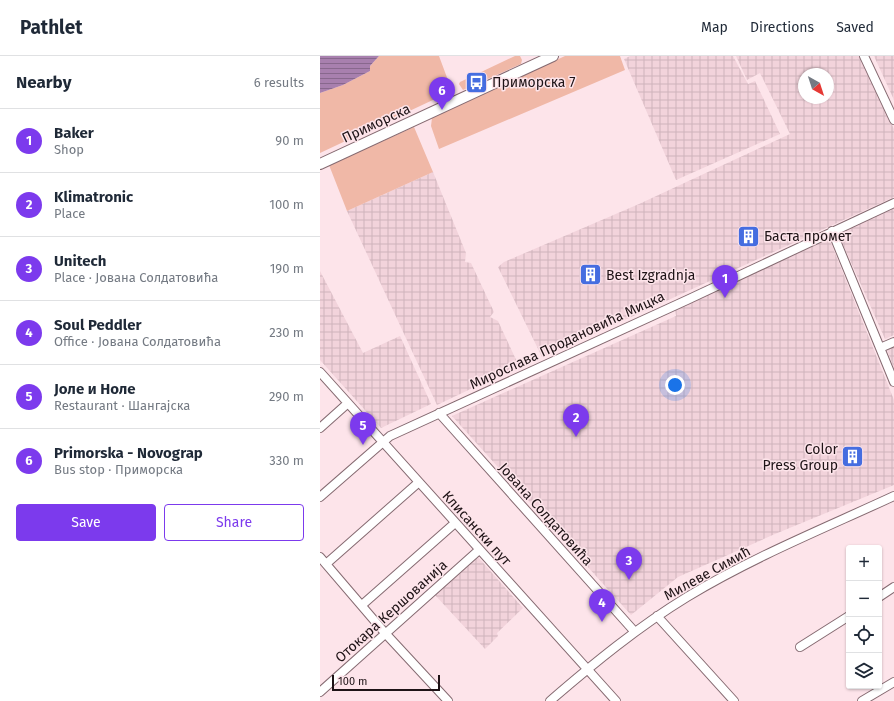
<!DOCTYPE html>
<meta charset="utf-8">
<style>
:root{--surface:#fff;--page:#f2f2f3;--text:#1f2937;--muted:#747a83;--line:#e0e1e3;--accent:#7c3aed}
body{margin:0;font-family:"Fira Sans",sans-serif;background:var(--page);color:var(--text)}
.controls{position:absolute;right:12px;bottom:12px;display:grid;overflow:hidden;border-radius:4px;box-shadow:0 1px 3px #0004}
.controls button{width:36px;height:36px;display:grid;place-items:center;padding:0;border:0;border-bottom:1px solid var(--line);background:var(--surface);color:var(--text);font:20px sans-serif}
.compass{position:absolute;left:478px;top:12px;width:36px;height:36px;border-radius:50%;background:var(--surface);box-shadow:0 1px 3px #0004;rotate:141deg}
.scale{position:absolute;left:12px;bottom:10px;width:108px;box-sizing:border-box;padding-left:4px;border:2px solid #1e1316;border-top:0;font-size:11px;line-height:14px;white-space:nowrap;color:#1e1316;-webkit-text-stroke:3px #fde4ea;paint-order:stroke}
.you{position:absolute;left:355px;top:329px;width:14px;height:14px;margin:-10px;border:3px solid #fff;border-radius:50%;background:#1a73e8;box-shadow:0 0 0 6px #1a73e833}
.badge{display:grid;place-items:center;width:26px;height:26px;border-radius:50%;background:var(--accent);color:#fff;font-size:13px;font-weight:700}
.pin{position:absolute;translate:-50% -33px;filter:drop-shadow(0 1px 2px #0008)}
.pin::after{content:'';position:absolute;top:21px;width:14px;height:12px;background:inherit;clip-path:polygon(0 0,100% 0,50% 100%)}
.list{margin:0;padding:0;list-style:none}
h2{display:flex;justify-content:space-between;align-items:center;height:52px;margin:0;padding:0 16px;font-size:17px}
h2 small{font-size:13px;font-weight:400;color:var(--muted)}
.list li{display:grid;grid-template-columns:26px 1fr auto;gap:12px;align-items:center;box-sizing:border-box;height:64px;padding:0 16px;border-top:1px solid var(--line)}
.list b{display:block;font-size:15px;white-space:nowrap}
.list p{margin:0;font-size:13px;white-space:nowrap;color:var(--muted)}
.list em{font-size:13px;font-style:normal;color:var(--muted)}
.actions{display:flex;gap:8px;padding:12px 16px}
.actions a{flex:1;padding:9px 0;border:1px solid var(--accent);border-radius:4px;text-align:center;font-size:14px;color:var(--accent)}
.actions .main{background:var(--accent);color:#fff}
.icon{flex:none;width:22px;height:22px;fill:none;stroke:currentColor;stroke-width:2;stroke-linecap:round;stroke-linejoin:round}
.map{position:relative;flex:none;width:574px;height:645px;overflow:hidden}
header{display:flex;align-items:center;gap:24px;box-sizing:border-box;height:56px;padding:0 20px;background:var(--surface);border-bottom:1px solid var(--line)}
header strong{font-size:19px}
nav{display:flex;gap:22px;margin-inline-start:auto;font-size:14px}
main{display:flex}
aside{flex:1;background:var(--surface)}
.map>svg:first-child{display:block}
.industrial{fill:url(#industrial-grid);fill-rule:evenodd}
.grass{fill:#f0b8a7}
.water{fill:url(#water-rules)}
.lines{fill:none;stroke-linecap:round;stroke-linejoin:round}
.minor-casing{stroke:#856a71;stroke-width:10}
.tertiary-casing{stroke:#856a71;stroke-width:12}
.minor{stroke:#fff;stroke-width:8}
.tertiary{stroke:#fff;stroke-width:10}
.labels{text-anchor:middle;stroke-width:3;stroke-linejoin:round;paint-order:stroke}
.poi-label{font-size:14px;fill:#1e1316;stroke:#fde4ea;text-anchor:start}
.street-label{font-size:14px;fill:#1e1316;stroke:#fde4ea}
</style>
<header>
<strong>Pathlet</strong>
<nav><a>Map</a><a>Directions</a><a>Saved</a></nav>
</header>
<main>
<aside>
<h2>Nearby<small>6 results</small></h2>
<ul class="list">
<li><span class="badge">1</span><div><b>Baker</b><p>Shop</p></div><em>90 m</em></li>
<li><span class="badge">2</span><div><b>Klimatronic</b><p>Place</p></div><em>100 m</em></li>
<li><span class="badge">3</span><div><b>Unitech</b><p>Place · Јована Солдатовића</p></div><em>190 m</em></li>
<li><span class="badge">4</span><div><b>Soul Peddler</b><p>Office · Јована Солдатовића</p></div><em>230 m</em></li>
<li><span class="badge">5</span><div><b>Јоле и Ноле</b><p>Restaurant · Шангајска</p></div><em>290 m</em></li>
<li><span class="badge">6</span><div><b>Primorska - Novograp</b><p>Bus stop · Приморска</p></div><em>330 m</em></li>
</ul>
<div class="actions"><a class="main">Save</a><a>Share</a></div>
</aside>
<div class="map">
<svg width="574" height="645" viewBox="0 0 574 645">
<defs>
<pattern id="industrial-grid" width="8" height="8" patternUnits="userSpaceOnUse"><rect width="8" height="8" fill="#f2d3db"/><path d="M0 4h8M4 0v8" fill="none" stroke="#cfb4bb"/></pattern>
<pattern id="water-rules" width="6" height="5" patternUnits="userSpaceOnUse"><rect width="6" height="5" fill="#a880ae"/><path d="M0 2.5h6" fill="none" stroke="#88688d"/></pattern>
</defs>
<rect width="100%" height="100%" fill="#fde4ea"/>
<path class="industrial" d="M310 0H413L428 28 435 25 460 78 356 124 304 3Z
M416 0H540L574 73V141L230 298 222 301 178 211 184 206 319 148 470 78 440 17 427 24ZM484 18H508V42H484Z
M554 0H574V44Z
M113 116 146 197 145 206 151 207 174 256 170 261 178 265 199 310 117 349 27 155Z
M574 151V279L565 283 518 177Z
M509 182 574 344V429L455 478 358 521 311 559 132 360 356 260 355 254Z
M0 215 43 297 80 280 111 348 61 372 0 304Z
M574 291V312L567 294Z
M158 501 203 552 177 577 178 580 165 593 115 539Z"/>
<path class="grass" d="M59 0H119L132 35 0 97V37L23 29 50 15V10Z
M195 0H200L202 4 201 8 143 34 139 28 140 26Z
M245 0H300L305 14 119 93 111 70 112 62Z
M94 71 113 116 27 155 9 109Z"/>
<path class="water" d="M0 0H59L50 10V15L23 29 0 37Z"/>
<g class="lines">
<defs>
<path id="minor" d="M544 0 574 64
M512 175 574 326
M560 292 574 286
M0 316 296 645
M119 357 314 575
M0 372 28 347
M0 441 70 380 367 244 574 147
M0 501 65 577 128 645
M6 508 99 426
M559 541 574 531
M42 549 135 467
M337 560 414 645
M480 591 529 560
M0 636 159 494
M230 645C274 607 318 571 367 541 433 501 505 472 574 440
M542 645 574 626"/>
<path id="tertiary" d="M0 108 233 0"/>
</defs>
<use href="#minor" class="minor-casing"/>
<use href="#tertiary" class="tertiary-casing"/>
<use href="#minor" class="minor"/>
<use href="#tertiary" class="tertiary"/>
</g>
<defs>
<symbol id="bus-square" viewBox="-11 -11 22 22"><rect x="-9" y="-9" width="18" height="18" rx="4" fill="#456de0" stroke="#fde4ea"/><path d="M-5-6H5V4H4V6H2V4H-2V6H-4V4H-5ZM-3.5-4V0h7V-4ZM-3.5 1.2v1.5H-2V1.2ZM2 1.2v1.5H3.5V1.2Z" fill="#fff"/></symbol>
<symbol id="building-square" viewBox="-11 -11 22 22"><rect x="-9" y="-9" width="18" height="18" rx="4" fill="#456de0" stroke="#fde4ea"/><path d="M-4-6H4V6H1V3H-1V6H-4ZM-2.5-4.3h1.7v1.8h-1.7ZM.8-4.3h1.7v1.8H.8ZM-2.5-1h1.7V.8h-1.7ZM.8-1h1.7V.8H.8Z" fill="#fff"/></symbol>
</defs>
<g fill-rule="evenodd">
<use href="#bus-square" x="144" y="14" width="25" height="25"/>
<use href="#building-square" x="416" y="168" width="25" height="25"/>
<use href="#building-square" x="258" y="206" width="25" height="25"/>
<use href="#building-square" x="520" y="388" width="25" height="25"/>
</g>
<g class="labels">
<g class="poi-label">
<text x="172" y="31">Приморска 7</text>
<text x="444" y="185">Баста промет</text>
<text x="286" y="224">Best Izgradnja</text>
<text x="518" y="398" text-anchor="end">Color<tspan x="518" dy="16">Press Group</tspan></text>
</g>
<g class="street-label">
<text transform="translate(56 67) rotate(-25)" y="5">Приморска</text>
<text transform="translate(247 284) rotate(-25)" y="5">Мирослава Продановића Мицка</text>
<text transform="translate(226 458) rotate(48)" y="5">Јована Солдатовића</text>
<text transform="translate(157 472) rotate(48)" y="5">Клисански пут</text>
<text transform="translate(387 517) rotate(-29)" y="5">Милеве Симић</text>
<text transform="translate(71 555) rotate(-42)" y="5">Отокара Кершованија</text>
</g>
</g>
</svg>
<div class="controls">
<button>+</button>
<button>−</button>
<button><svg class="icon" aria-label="locate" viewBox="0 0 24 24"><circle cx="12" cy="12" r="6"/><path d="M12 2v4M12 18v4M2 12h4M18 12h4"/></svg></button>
<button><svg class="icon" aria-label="layers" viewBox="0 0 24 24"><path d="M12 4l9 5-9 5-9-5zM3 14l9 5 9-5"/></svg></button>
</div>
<svg class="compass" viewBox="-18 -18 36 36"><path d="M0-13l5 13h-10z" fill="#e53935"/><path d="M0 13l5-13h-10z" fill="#747a83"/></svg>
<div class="scale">100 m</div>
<div class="you"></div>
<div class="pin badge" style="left:405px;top:242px">1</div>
<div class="pin badge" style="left:256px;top:381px">2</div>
<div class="pin badge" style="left:309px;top:524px">3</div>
<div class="pin badge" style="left:282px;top:566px">4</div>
<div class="pin badge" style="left:43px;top:389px">5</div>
<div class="pin badge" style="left:122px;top:54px">6</div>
</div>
</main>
